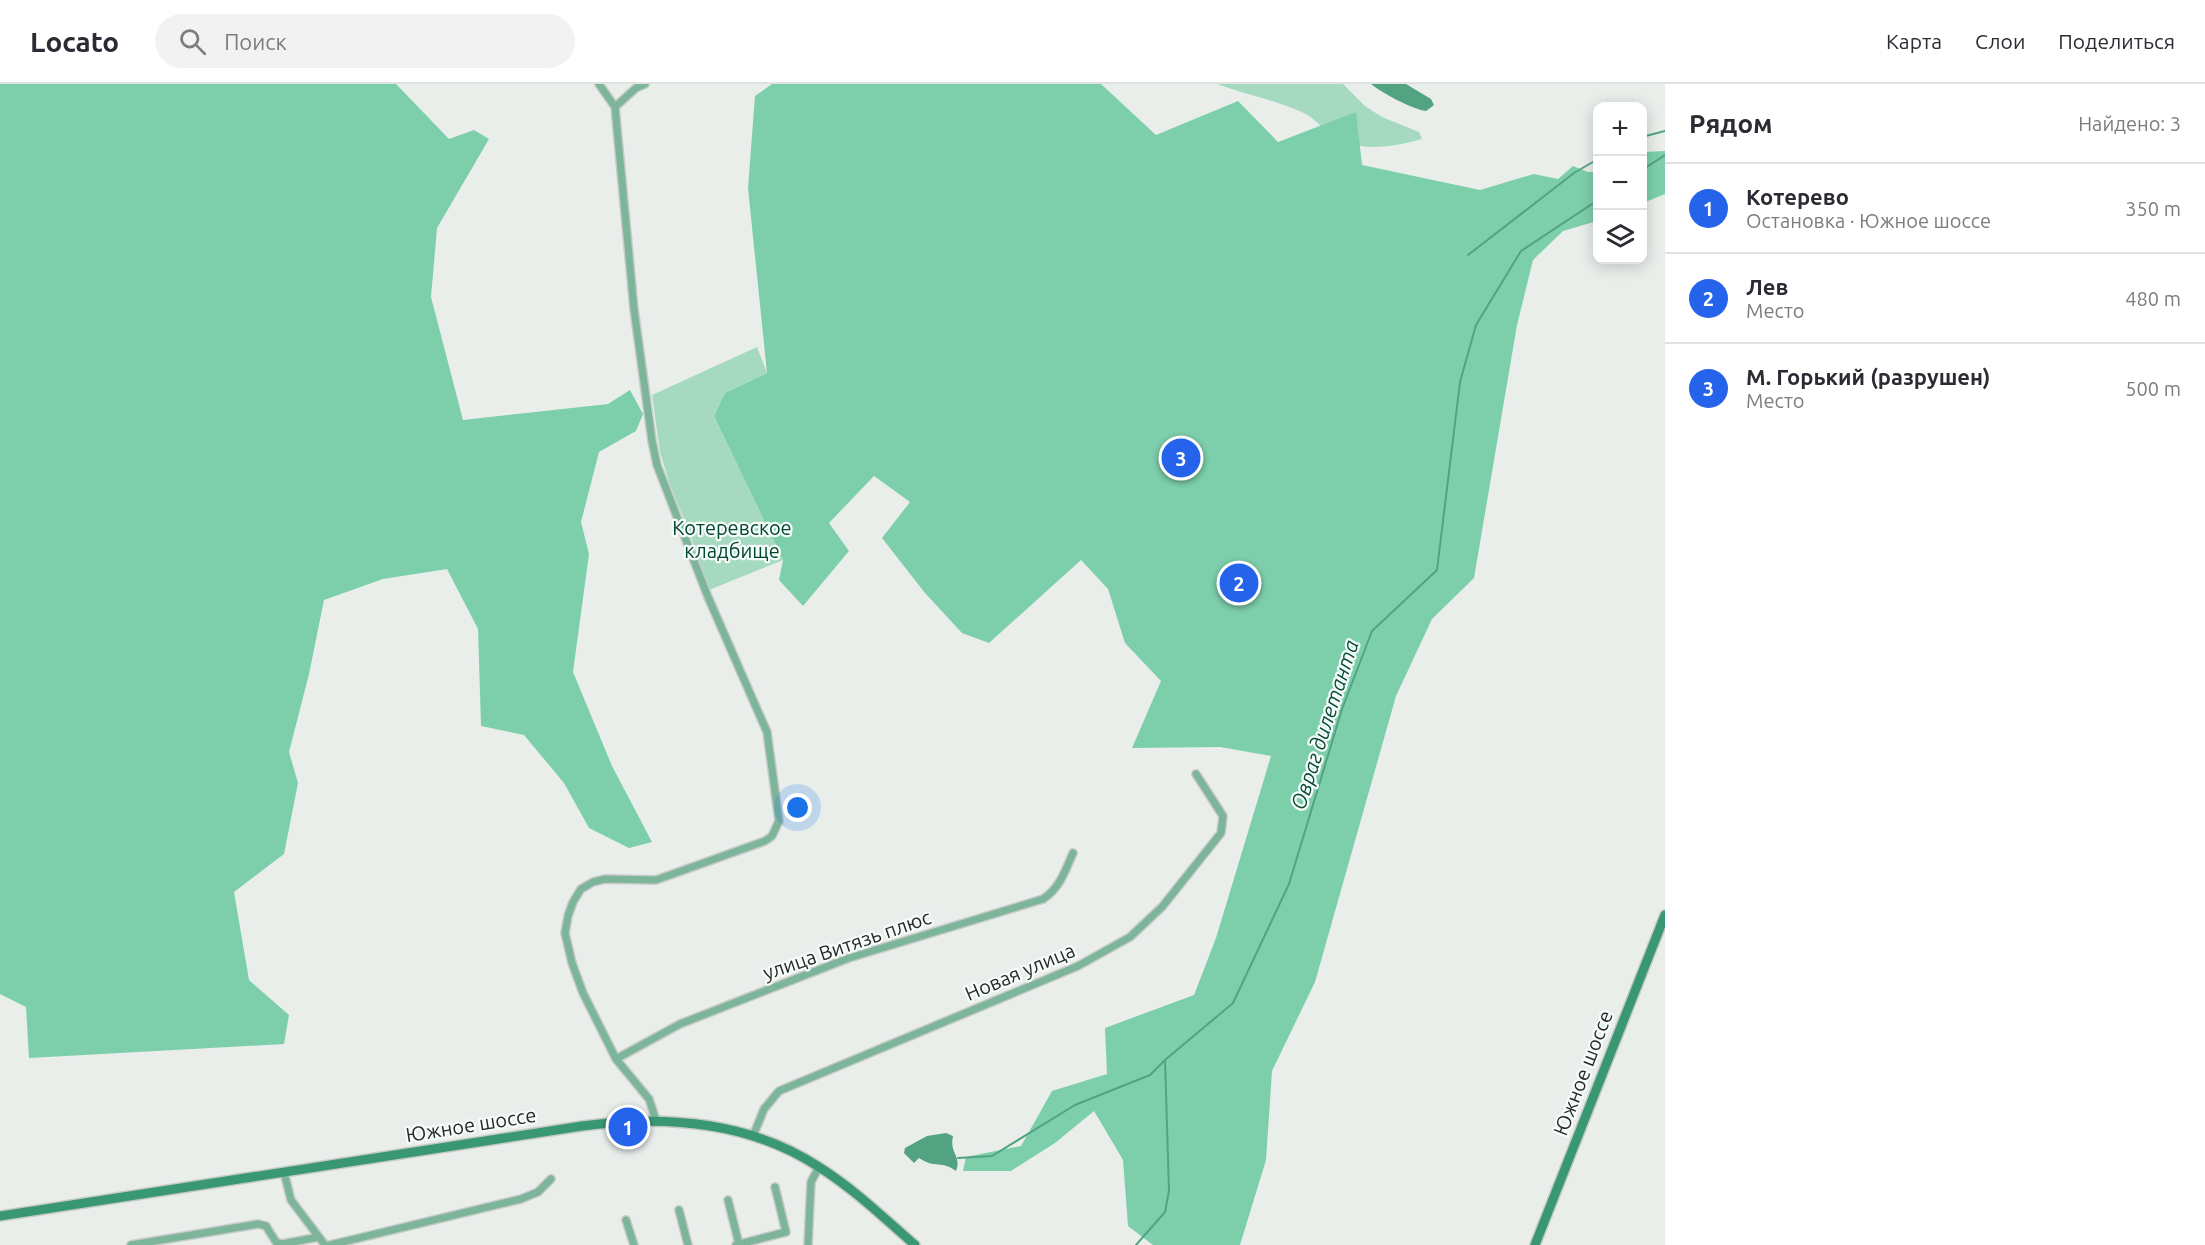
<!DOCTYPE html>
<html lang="ru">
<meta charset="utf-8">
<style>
:root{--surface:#fff;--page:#f2f2f3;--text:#2b2b33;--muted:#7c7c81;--line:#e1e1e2;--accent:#2563eb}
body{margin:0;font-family:Ubuntu,sans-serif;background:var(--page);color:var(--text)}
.controls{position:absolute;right:18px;top:18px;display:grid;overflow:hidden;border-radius:12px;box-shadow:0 3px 15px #0003}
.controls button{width:54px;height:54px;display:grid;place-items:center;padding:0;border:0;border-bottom:2px solid var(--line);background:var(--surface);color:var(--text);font:30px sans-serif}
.you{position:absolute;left:798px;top:724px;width:21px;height:21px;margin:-15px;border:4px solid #fff;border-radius:50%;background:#1a73e8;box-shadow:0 0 0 9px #1a73e833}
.badge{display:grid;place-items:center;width:39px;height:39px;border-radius:50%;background:var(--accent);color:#fff;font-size:20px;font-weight:700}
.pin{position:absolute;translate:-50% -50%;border:3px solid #fff;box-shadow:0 2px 6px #0006}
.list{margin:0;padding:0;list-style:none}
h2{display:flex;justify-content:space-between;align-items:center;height:78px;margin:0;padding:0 24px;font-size:26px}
h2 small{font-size:20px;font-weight:400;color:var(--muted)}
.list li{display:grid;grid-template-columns:39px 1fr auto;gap:18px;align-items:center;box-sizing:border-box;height:90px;padding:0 24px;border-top:2px solid var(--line)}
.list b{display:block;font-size:22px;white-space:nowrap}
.list p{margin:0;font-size:20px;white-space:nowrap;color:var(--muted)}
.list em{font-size:20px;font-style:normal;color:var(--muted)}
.icon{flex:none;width:33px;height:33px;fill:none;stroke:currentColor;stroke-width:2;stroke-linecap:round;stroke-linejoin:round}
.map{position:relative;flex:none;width:1665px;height:1161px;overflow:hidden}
header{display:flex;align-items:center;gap:36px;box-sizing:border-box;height:84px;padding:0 30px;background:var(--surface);border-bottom:2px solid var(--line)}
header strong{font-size:28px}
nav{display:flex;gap:33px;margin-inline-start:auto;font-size:21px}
.search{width:420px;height:54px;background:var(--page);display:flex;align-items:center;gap:15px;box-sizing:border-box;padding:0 21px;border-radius:33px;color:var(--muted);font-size:22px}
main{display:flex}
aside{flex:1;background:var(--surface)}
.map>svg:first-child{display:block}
.green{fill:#a5dac0}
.forest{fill:#7dcfab}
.water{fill:#51a381}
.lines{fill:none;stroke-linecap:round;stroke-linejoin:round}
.stream{stroke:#51a381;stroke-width:2}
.minor-casing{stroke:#c6cbc8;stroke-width:10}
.secondary-casing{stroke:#c6cbc8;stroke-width:12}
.minor{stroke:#7cb59a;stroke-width:7}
.secondary{stroke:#399872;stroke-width:9}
.labels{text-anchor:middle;stroke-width:4.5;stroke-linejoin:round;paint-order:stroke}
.park-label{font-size:20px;fill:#004730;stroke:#f6fcf9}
.street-label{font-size:20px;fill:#272928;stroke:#f6fcf9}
.water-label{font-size:21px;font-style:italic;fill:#084d36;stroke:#f6fcf9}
</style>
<header>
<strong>Locato</strong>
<div class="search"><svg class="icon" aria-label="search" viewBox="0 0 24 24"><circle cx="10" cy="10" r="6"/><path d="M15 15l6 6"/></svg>Поиск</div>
<nav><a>Карта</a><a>Слои</a><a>Поделиться</a></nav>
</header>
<main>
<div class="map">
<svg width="1665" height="1161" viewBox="0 0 1665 1161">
<rect width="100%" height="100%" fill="#e9eeeb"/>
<path class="green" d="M1217 0H1343L1365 22 1382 33 1419 48 1422 55C1395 63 1357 69 1332 52 1322 45 1315 34 1304 29 1276 16 1246 11 1217 0Z
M757 263 767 289 725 309 714 332 783 476 709 506 690 450 670 401 660 368 652 311Z"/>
<path class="forest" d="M0 0H396L449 55 474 46 489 55 437 144 431 213 463 336 608 320 630 306 643 330 636 347 599 368 581 438 589 470 573 588 612 682 652 758 629 764 589 744 564 699 524 651 481 642 478 545 447 485 383 495 324 516 309 590 289 668 298 699 284 770 234 808 249 896 289 931 284 960 29 974 26 923 0 910Z
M772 0H1101L1156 51 1238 17 1278 58 1356 28 1362 81 1480 106 1534 90 1558 95 1573 82 1588 88H1597V137L1563 147 1533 176 1517 241 1474 494 1432 535 1396 612 1315 898 1272 987 1266 1076 1240 1161H1153L1128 1142 1123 1076 1094 1027 1055 1059 1011 1087H963L966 1073 1021 1062 1052 1007 1107 990 1105 944 1194 911 1216 854 1271 672 1220 663 1132 664 1161 597 1125 559 1108 505 1081 476 989 559 962 549 925 509 882 454 910 418 874 392 829 439 849 467 803 522 779 496 783 476 714 332 725 309 767 289 748 104 755 12Z
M1665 67V110L1643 119V68Z"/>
<path class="water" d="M1371 0H1406L1431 15 1434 21 1426 27C1412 25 1382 9 1371 0Z
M946 1049 953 1052C949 1070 962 1072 956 1087 942 1076 935 1085 919 1074L914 1079 904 1069 905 1064 927 1052Z"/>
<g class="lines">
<path class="stream" d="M1642 53 1665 47
M1642 86 1665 71
M1468 171 1574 89 1598 75
M958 1074 992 1072 1075 1021 1150 991 1165 976 1233 919 1289 800 1342 625 1372 547 1437 486 1460 298 1476 241 1521 167 1598 116
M1136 1161 1165 1128 1169 1107 1165 976"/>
<defs>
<path id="minor" d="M599 0 615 23 634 225 652 357 657 381 708 513 767 648 779 737 772 752 765 757 656 796 605 795 593 798 581 805 573 818 568 832 565 849 572 879 583 909 616 975 649 1015 656 1036
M615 23 636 4 645 0
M616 975 680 940 849 874 1043 815C1060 804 1065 787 1073 769
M753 1052 764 1025 779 1007 1078 882 1130 853 1162 823 1221 749 1223 732 1196 690
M284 1088 291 1116 325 1161
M728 1116 739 1160
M679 1126 688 1161
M626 1136 634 1161
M131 1161 258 1140 266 1142 276 1158 282 1160 319 1153
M330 1161 521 1115 538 1108 551 1095
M736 1161 786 1148 775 1103
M808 1161 811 1098 819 1083"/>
<path id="secondary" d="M0 1132 582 1042C664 1031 749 1037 819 1083 854 1105 884 1134 915 1161
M1535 1161 1665 831"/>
</defs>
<use href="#minor" class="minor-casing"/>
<use href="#secondary" class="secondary-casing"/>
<use href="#minor" class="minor"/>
<use href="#secondary" class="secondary"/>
</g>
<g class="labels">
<g class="park-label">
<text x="732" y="451">Котеревское<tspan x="732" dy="23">кладбище</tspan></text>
</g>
<g class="street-label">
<text transform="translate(847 861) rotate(-19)" y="7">улица Витязь плюс</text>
<text transform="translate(1020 888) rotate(-23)" y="7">Новая улица</text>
<text transform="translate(1583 989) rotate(-69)" y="7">Южное шоссе</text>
<text transform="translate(471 1041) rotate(-9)" y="7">Южное шоссе</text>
</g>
<g class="water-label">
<text transform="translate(1325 641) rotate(-72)" y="7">Овраг дилетанта</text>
</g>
</g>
</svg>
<div class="controls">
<button>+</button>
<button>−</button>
<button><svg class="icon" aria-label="layers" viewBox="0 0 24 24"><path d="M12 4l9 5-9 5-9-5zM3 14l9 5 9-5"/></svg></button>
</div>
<div class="you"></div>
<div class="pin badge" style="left:628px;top:1043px">1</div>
<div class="pin badge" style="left:1239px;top:499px">2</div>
<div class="pin badge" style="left:1181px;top:374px">3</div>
</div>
<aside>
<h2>Рядом<small>Найдено: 3</small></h2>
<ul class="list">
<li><span class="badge">1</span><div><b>Котерево</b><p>Остановка · Южное шоссе</p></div><em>350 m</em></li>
<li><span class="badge">2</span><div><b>Лев</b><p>Место</p></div><em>480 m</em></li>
<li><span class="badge">3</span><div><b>М. Горький (разрушен)</b><p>Место</p></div><em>500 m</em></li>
</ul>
</aside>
</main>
